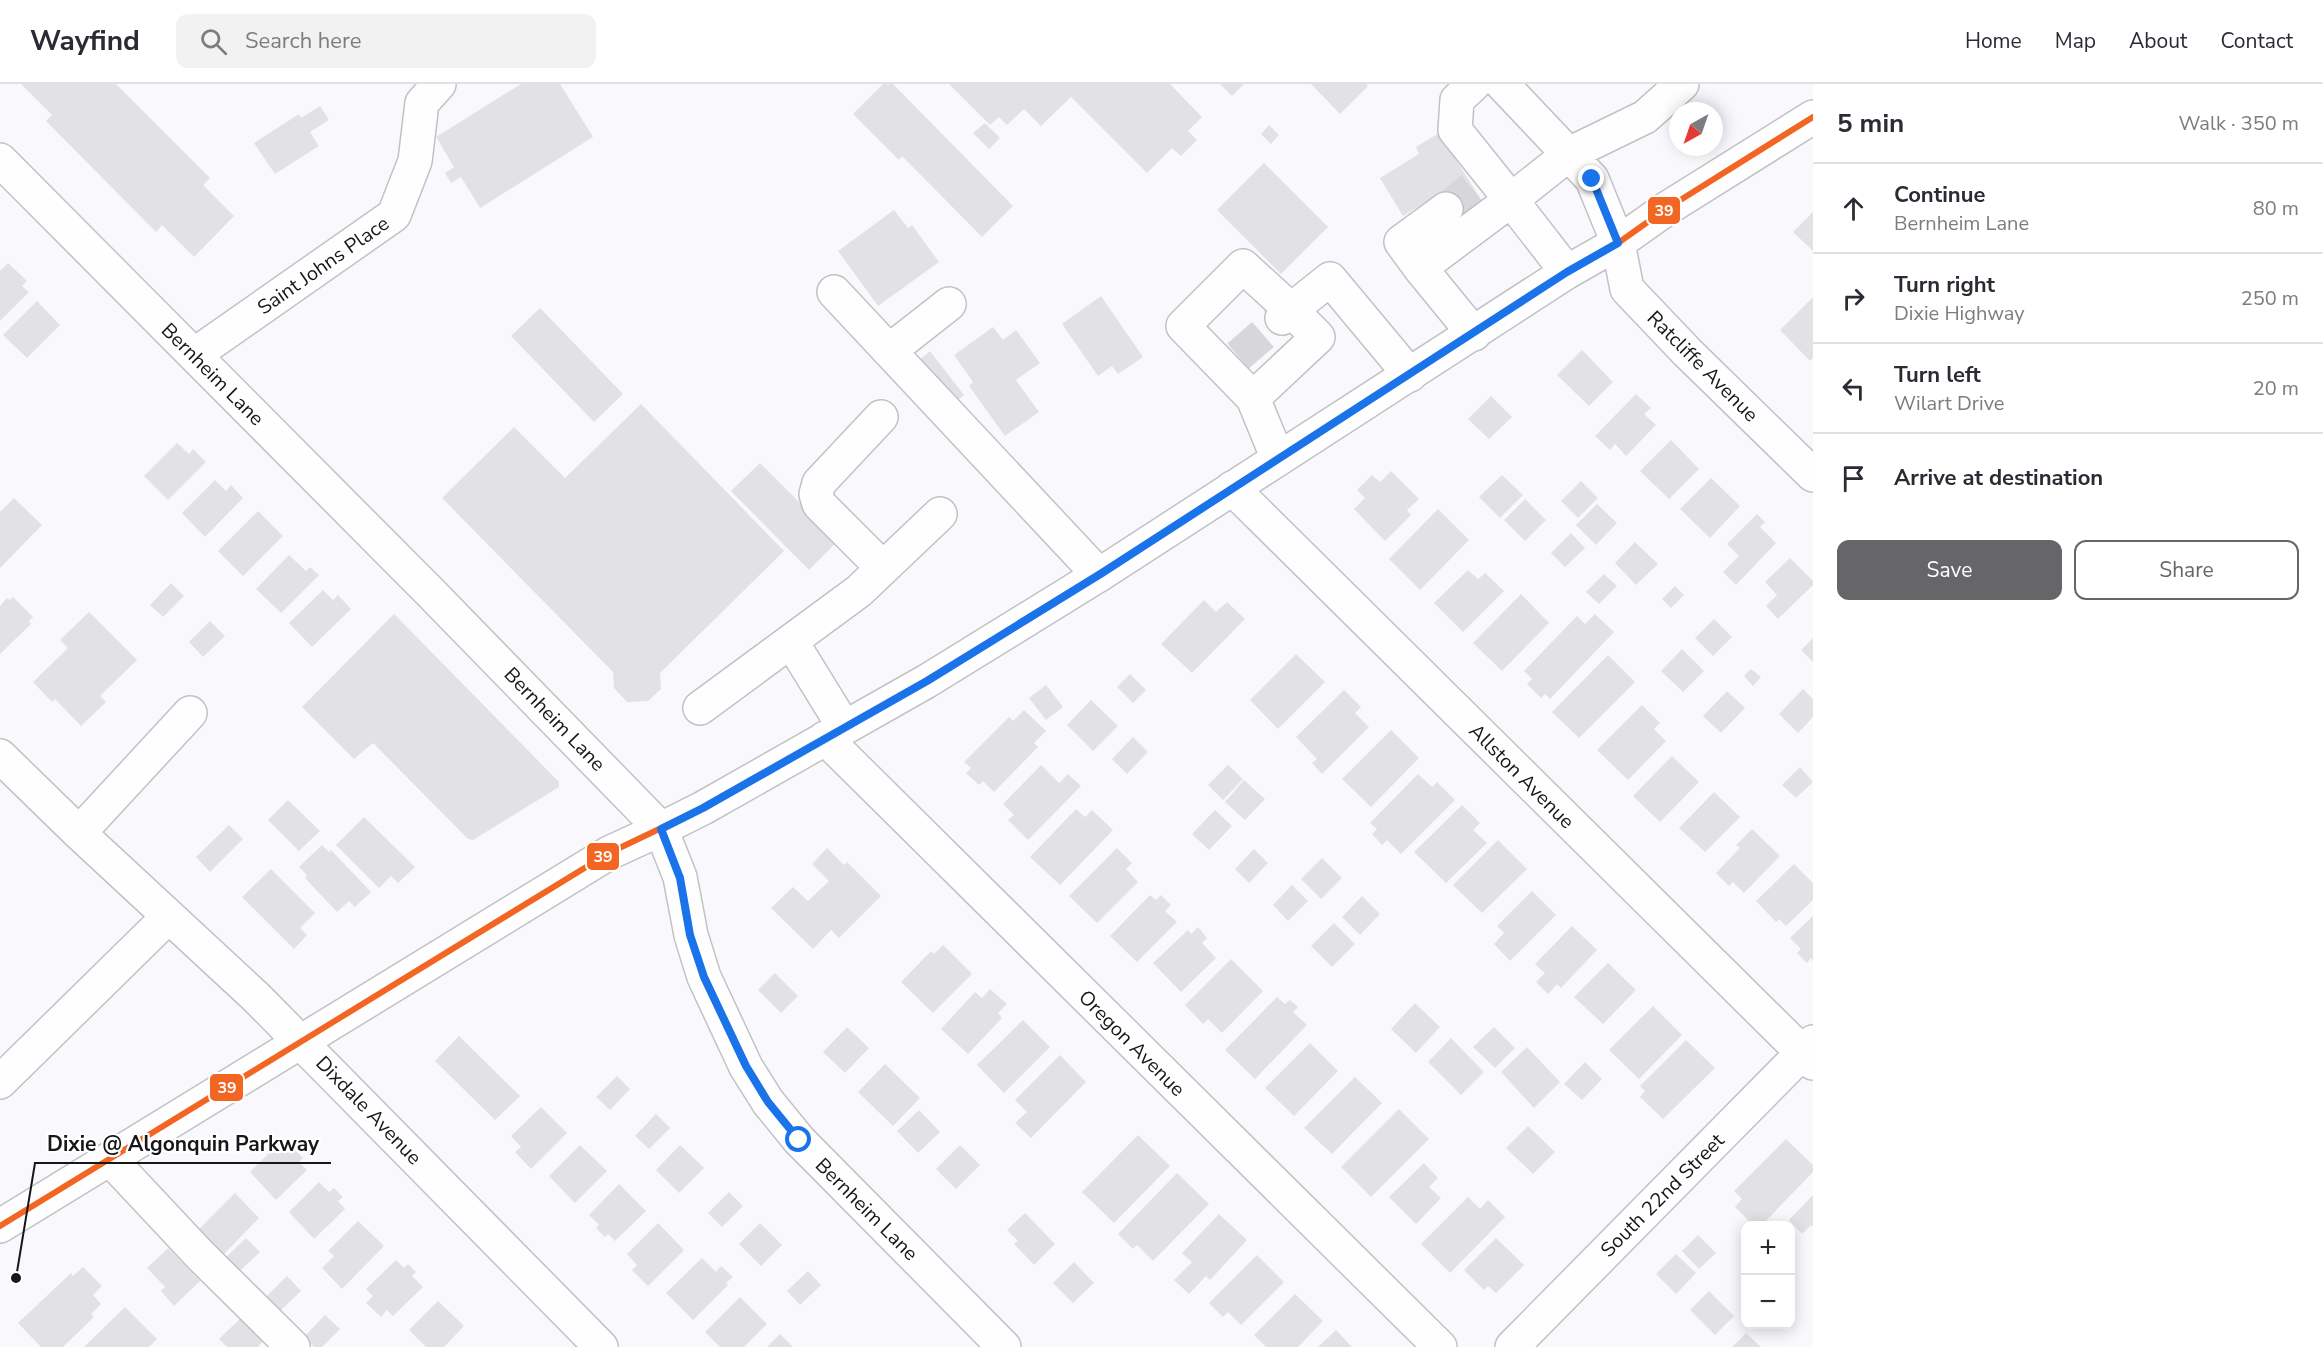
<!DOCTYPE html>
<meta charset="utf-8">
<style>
:root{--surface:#fff;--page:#f2f2f3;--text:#2b2b33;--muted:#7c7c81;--line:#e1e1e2;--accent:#666669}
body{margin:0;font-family:"Nunito Sans",sans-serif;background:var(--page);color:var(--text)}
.controls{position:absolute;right:18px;bottom:18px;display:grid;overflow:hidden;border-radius:12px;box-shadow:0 3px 15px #0003}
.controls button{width:54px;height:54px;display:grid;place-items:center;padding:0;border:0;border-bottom:2px solid var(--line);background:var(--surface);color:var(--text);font:30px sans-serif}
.compass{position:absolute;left:1669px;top:18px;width:54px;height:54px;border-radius:50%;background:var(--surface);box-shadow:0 3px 15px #0003;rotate:220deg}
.stop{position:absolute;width:18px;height:18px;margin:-14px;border:4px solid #1a73e8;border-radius:50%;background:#fff}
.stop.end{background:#1a73e8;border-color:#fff;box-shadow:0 2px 6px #0008}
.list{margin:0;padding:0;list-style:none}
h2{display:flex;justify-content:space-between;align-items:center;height:78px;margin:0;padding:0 24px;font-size:26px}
h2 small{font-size:20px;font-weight:400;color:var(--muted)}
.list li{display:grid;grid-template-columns:39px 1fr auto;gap:18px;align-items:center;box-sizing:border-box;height:90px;padding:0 24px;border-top:2px solid var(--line)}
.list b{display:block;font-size:22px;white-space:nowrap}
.list p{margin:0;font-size:20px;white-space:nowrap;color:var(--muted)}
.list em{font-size:20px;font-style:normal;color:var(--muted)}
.actions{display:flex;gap:12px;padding:18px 24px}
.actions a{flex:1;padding:14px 0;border:2px solid var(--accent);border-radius:12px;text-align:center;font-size:21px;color:var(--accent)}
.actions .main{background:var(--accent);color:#fff}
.icon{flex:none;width:33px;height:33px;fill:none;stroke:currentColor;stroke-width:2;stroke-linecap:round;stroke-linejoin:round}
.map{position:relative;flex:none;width:1813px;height:1263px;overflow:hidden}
header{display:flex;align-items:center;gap:36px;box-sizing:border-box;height:84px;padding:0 30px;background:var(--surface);border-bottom:2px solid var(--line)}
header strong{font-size:28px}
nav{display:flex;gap:33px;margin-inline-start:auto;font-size:21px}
.search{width:420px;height:54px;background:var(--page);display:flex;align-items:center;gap:15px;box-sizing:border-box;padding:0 21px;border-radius:12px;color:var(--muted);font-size:22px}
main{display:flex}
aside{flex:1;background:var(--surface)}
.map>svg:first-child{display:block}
.building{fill:#e2e2e6}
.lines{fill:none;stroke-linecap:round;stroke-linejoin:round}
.minor-tunnel{stroke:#d7d7db;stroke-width:33;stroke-dasharray:33 16;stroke-linecap:butt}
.minor-casing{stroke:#c2c2c5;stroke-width:36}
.major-casing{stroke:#c2c2c5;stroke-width:36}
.minor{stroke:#fefeff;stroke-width:33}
.major{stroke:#fefeff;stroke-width:33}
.bus-1-casing{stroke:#fff;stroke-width:10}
.bus-1{stroke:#f26522;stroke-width:6}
.route{stroke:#1a73e8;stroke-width:8}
.labels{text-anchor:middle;stroke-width:4.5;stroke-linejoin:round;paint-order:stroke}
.street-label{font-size:20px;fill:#17171a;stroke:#fff}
.leader{fill:none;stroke:#17171a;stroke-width:2}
.callout-dot{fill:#17171a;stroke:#fff;stroke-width:2}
.callout-label{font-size:21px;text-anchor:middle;font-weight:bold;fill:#17171a;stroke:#fff;stroke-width:4.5;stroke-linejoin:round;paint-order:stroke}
.line-badge{stroke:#fff;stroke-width:2}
.badge-label{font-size:16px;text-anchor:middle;font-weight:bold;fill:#fff}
</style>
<header>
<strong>Wayfind</strong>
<div class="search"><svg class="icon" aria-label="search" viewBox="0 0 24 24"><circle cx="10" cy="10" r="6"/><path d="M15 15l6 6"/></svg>Search here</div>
<nav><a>Home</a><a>Map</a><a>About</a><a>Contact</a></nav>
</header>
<main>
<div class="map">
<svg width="1813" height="1263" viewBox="0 0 1813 1263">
<rect width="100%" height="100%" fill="#f9f9fd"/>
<path class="building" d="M21 0H116L210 94 203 101 234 132 194 173 162 141 156 148 46 37 52 31Z
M521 0H560L593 53 480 124 461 93 451 99 445 89 454 83 436 53Z
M883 0H893L1013 122 982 153 902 72 899 76 853 30Z
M949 0H1170L1202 33 1188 47 1197 56 1181 72 1172 64 1147 89 1071 13 1041 42 1024 25 1007 41 999 33 990 41Z
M1220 0H1244L1232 12Z
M1311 0H1366L1368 2 1340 30Z
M320 22 329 36 310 48 319 62 275 90 254 59 299 30 301 34Z
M985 39 1000 54 989 65 973 49Z
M1269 41 1279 51 1271 60 1261 50Z
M1439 49 1482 117 1453 135 1437 111 1403 132 1380 94 1419 70 1416 63Z
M1264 79 1328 143 1281 190 1217 126Z
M894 126 908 144 912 141 939 178 878 222 838 167Z
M1813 128V167L1793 148Z
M8 179 27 197 22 202 29 208 0 237V187Z
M1101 212 1143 273 1118 290 1112 282 1098 292 1062 240Z
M1813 213V274L1810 277 1780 246Z
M37 217 60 241 27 274 3 251Z
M540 224 623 310 594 338 511 252Z
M993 243 1003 256 1016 246 1040 279 1016 296 1039 328 1005 352 969 302 973 298 954 271Z
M1582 266 1613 298 1589 322 1557 291Z
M930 267 964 311 952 321 918 277Z
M1636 310 1651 324 1644 330 1656 341 1626 372 1615 360 1610 366 1595 352Z
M1491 312 1512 333 1489 355 1468 335Z
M641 320 784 467 660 589 661 605 648 617 627 618 614 604 613 588 442 414 514 343 565 394Z
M1671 356 1699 385 1669 415 1640 387Z
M177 359 189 370 193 365 206 378 168 416 144 392Z
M760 379 838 457 809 486 731 407Z
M1391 387 1419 415 1407 426 1411 431 1385 457 1354 425 1365 414 1357 406 1372 391 1380 398Z
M1502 391 1523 411 1500 434 1479 413Z
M1711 394 1740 422 1710 454 1680 425Z
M215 396 226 407 231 401 243 414 205 453 182 429Z
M1581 397 1598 414 1578 434 1561 417Z
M14 414 42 441 0 484V428Z
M1525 415 1546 436 1525 457 1504 436Z
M1597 420 1617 439 1596 461 1576 441Z
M1438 425 1469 456 1420 506 1389 475Z
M258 427 283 452 243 492 218 467Z
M1757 430 1765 438 1760 443 1776 459 1736 501 1723 488 1739 472 1727 460Z
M1571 449 1585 464 1565 483 1551 469Z
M1635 458 1658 480 1636 501 1615 479Z
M289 471 306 487 310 483 319 491 281 529 256 505Z
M1790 474 1813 497V501L1778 535 1766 522 1777 511 1765 498Z
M1468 486 1478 495 1485 489 1504 507 1463 548 1434 519Z
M1604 490 1617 502 1599 520 1586 508Z
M171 499 184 512 163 533 150 521Z
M1675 502 1684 511 1671 524 1662 515Z
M323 506 333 516 338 511 351 525 312 563 289 539Z
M1521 510 1549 539 1502 587 1473 559Z
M13 513 33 533 29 537 31 540 0 570V522L7 514 10 516Z
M1204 516 1216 528 1227 518 1245 535 1192 589 1161 560Z
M89 528 137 576 100 612 106 618 81 642 55 615 52 618 33 598 68 564 60 556Z
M394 530 559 698V703L473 756 468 755 373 659 354 675 302 623Z
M1595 530 1614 548 1550 615 1545 610 1541 614 1527 600 1532 595 1524 587 1577 532 1585 540Z
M1714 535 1732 553 1713 572 1695 554Z
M210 537 225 552 203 573 189 558Z
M1813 554V578L1801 566Z
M1682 565 1704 587 1683 608 1661 587Z
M1296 570 1325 598 1278 645 1250 616Z
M1608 571 1635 598 1579 654 1552 628Z
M1751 585 1761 593 1753 602 1744 592Z
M1130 590 1146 606 1133 619 1117 603Z
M1046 601 1063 623 1046 636 1029 614Z
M1803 605 1813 615V633L1798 649 1779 630Z
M1344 606 1361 623 1355 629 1369 643 1322 690 1312 679 1317 675 1296 653Z
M1727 607 1745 624 1721 649 1703 632Z
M1091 616 1118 642 1093 667 1067 641Z
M1642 621 1660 639 1654 645 1666 657 1628 696 1597 666Z
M1024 626 1046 647 1034 659 1038 663 994 708 983 697 979 701 966 689 971 684 964 678 1009 633 1013 637Z
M1391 646 1419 674 1371 723 1342 695Z
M1133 653 1148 668 1127 690 1112 675Z
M1672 672 1699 698 1660 738 1633 712Z
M1041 681 1059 699 1068 690 1081 702 1028 756 1008 736 1014 731 1003 720Z
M1228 681 1243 695 1223 716 1208 701Z
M1800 683 1813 698 1796 714 1782 701Z
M1418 690 1432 703 1437 698 1455 716 1401 770 1387 756 1382 761 1372 750 1377 745 1370 739Z
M1244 696 1265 715 1245 736 1225 718Z
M1714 708 1740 733 1705 768 1679 744Z
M288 716 320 747 299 767 268 736Z
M1462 721 1480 739 1473 746 1487 759 1446 799 1414 768Z
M1076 725 1085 733 1092 726 1113 746 1060 801 1030 773Z
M1215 726 1232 742 1209 766 1192 750Z
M364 733 415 783 398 799 391 792 379 804 336 761Z
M229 741 243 755 210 788 196 773Z
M1752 745 1780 772 1744 809 1733 798 1729 802 1716 789 1740 764 1736 761Z
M1498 756 1527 785 1482 829 1453 801Z
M322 761 329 768 331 766 371 808 355 823 349 817 337 828 305 794 307 791 299 783Z
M827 764 844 781 847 778 881 812 839 854 831 846 813 865 771 824 793 803 808 817 829 797 812 780Z
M1117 764 1132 779 1126 785 1138 798 1097 839 1069 812Z
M1254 765 1268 779 1249 799 1235 785Z
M1322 774 1342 794 1321 815 1301 795Z
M1794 780 1813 799V816L1786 842 1779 835 1776 838 1756 817Z
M271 785 315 829 300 844 307 851 294 865 242 813Z
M1292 801 1308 817 1288 837 1273 821Z
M1532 807 1556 831 1510 877 1494 860 1504 849 1497 842Z
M1150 811 1156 816 1161 811 1171 821 1165 827 1177 838 1137 878 1110 852Z
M1362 812 1380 830 1360 851 1342 833Z
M1813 832V877L1811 874 1807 879 1797 869 1801 865 1790 854Z
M1334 839 1355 860 1332 883 1311 862Z
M1572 842 1597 866 1561 904 1557 900 1548 910 1536 898 1545 889 1535 880Z
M1198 843 1207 854 1202 859 1216 874 1181 908 1153 879 1188 846 1191 850Z
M943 861 972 890 933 929 901 898 931 867 934 870Z
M1231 875 1263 907 1222 949 1208 935 1203 940 1185 921Z
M1608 879 1636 906 1603 940 1574 913Z
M775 889 798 912 781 929 758 906Z
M990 905 1007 920 998 929 1002 934 968 970 941 945 975 908 982 914Z
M1277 913 1285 920 1290 916 1298 923 1293 928 1307 941 1255 995 1225 966Z
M1415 919 1440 943 1416 969 1391 945Z
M1653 922 1682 951 1639 995 1609 966Z
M1023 936 1050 963 1004 1009 977 981Z
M847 943 869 964 845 989 823 968Z
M1494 943 1515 964 1495 984 1473 963Z
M459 952 520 1012 495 1036 435 977Z
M1451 954 1484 988 1461 1011 1428 978Z
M1686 956 1715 984 1663 1035 1640 1013 1645 1007 1640 1002Z
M1310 959 1338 987 1294 1032 1265 1004Z
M1527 963 1560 998 1534 1024 1501 988Z
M1060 971 1086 998 1031 1054 1015 1039 1027 1028 1015 1016Z
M1585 978 1602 995 1582 1016 1564 1000Z
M885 980 920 1014 893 1042 858 1008Z
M617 992 630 1005 610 1026 596 1013Z
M1355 993 1382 1019 1332 1070 1304 1044Z
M541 1023 567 1049 531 1085 515 1068 521 1063 511 1052Z
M1399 1025 1429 1055 1371 1113 1341 1083Z
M919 1026 940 1048 918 1069 897 1047Z
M656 1030 670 1044 649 1065 635 1052Z
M1528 1042 1555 1068 1533 1090 1506 1064Z
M1138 1051 1170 1082 1114 1139 1082 1108Z
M1786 1055 1813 1081V1088L1761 1142H1754L1735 1123 1742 1115 1734 1107Z
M280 1058 291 1069 294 1065 303 1074 299 1078 307 1086 276 1116 250 1088Z
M580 1061 607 1087 575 1119 549 1092Z
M680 1061 704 1084 679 1109 656 1086Z
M960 1061 980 1081 956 1105 936 1085Z
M1424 1079 1438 1094 1429 1103 1441 1114 1416 1140 1389 1113Z
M1177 1089 1209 1120 1153 1177 1137 1161 1133 1165 1118 1150Z
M319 1098 329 1108 334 1104 343 1113 338 1117 345 1125 314 1155 289 1128Z
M619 1100 646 1127 615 1157 608 1150 605 1153 596 1144 599 1141 589 1131Z
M729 1108 743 1122 722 1143 708 1129Z
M235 1109 259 1134 224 1170 199 1145Z
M1813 1111V1143L1811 1141 1802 1150 1789 1136Z
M1468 1113 1480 1125 1488 1116 1505 1133 1450 1189 1421 1160Z
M1025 1129 1055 1160 1034 1181 1014 1160 1018 1157 1007 1146Z
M1219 1130 1247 1156 1210 1196 1206 1192 1189 1210 1174 1196 1192 1178 1182 1169Z
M358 1137 384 1162 342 1205 322 1184 334 1172 328 1167Z
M658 1139 684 1166 648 1202 632 1186 637 1181 627 1170Z
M760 1139 782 1161 761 1182 739 1160Z
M1698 1151 1716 1169 1699 1185 1682 1167Z
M246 1154 260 1168 239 1188 225 1174Z
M1496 1154 1524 1181 1496 1209 1488 1202 1484 1206 1464 1186Z
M168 1164 200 1197 174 1222 161 1207 165 1203 147 1184Z
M1676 1170 1696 1189 1676 1210 1656 1190Z
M1257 1171 1284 1198 1241 1241 1228 1228 1223 1233 1209 1219Z
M702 1174 716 1188 721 1182 733 1193 726 1199 728 1201 693 1236 666 1209Z
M396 1176 404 1184 408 1180 416 1188 412 1192 423 1203 393 1232 387 1226 381 1233 366 1219 373 1212 366 1205Z
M1074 1178 1094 1199 1073 1219 1053 1199Z
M83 1183 102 1202 93 1211 101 1220 91 1230 94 1233 63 1263H41L18 1239 71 1189 73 1192Z
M808 1187 821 1201 800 1221 787 1207Z
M287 1192 301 1207 279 1228 265 1214Z
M1709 1207 1734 1232 1715 1251 1690 1226Z
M1295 1210 1323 1237 1298 1263H1266L1254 1251Z
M740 1213 767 1240 744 1263H720L705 1248Z
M438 1217 464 1242 444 1263H426L409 1246Z
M125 1223 157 1255 149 1263H84Z
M325 1231 340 1245 322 1263H314L304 1253Z
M242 1233 265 1255 258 1263H227L219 1255Z
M1336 1246 1352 1263H1318Z
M1746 1249 1761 1263H1732Z
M780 1250 793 1263H767Z"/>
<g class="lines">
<path class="minor-tunnel" d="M1446 125 1473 103
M1238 272 1282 234"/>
<defs>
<path id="minor" d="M1474 0 1457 16 1455 46 1511 116 1569 70 1645 33 1682 0
M1502 0 1592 95 1618 159 1627 205 1687 268 1813 391
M0 76 430 508 661 745 609 769 0 1142
M1420 184 1401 158 1446 125
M834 208 1099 491
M1282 234 1291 226 1243 182 1183 242 1253 314 1318 253 1291 226 1330 195 1410 291
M1474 250 1420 184 1511 116 1567 188
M889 267 949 220
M194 271 394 131 415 77 422 19 439 0
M1253 314 1278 375
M881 333 819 399 816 410 819 420 883 484
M1232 404 1813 979
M791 557 844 643
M700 624 859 507 940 430
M825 654 1440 1263
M0 672 79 749 257 914 601 1263
M79 749 190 629
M0 998 168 833
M110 1075 200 1171 293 1263
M1512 1263 1813 958"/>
<path id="major" d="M1004 1263 799 1056 768 1018 746 983 704 893 691 851 680 793 661 745 703 724 927 597 1102 489 1567 188 1618 159 1666 125 1813 33"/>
</defs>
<use href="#minor" class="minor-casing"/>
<use href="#major" class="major-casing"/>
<use href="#minor" class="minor"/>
<use href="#major" class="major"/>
<defs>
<path id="bus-1" d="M0 1142 609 769 703 724 927 597 1102 489 1567 188 1618 159 1666 125 1813 33"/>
</defs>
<use href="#bus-1" class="bus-1-casing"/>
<use href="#bus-1" class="bus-1"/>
</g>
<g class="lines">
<path class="route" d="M799 1056 768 1018 746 982 704 893 690 851 680 794 661 745 703 724 927 597 1102 489 1567 188 1618 159 1592 95"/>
</g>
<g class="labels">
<g class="street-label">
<text transform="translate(323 181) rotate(-35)" y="7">Saint Johns Place</text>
<text transform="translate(1703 282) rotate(45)" y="7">Ratcliffe Avenue</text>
<text transform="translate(213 290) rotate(45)" y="7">Bernheim Lane</text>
<text transform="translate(555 635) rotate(46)" y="7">Bernheim Lane</text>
<text transform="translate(1522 692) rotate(45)" y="7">Allston Avenue</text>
<text transform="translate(1132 959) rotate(45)" y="7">Oregon Avenue</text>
<text transform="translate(369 1026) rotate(46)" y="7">Dixdale Avenue</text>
<text transform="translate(1662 1111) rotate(-45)" y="7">South 22nd Street</text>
<text transform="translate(867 1125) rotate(45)" y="7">Bernheim Lane</text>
</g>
</g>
<path class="leader" d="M16 1194L35 1079H331"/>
<circle class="callout-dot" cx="16" cy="1194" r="6"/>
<g class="callout-label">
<text x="183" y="1067">Dixie @ Algonquin Parkway</text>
</g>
<g class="line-badge">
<rect x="1647" y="112" width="34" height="29" rx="6" fill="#f26522"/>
<rect x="586" y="758" width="34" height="29" rx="6" fill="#f26522"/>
<rect x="209" y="989" width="35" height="29" rx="6" fill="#f26522"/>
</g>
<g class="badge-label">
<text x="1664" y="132">39</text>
<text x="603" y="778">39</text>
<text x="227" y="1009">39</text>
</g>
</svg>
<div class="controls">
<button>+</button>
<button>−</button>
</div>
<svg class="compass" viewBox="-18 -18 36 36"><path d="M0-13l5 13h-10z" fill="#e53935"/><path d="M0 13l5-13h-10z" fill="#7c7c81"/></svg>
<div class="stop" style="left:799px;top:1056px"></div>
<div class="stop end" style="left:1592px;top:95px"></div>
</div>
<aside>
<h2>5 min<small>Walk · 350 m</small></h2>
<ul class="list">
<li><svg class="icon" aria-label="ahead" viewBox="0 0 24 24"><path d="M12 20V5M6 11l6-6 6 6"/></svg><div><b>Continue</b><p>Bernheim Lane</p></div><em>80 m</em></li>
<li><svg class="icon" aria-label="right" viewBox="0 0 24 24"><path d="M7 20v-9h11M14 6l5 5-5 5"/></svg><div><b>Turn right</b><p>Dixie Highway</p></div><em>250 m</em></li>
<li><svg class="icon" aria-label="left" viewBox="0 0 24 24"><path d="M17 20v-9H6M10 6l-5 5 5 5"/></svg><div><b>Turn left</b><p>Wilart Drive</p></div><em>20 m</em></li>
<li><svg class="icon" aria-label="arrive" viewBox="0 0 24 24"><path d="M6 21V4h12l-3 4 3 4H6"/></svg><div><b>Arrive at destination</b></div></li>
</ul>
<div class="actions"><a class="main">Save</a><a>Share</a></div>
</aside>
</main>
